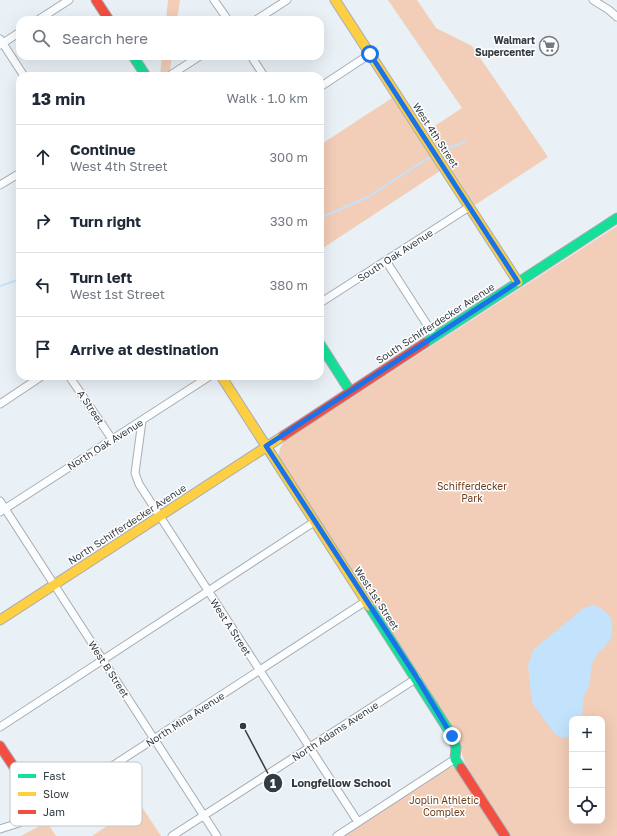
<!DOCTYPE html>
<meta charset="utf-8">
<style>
:root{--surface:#fff;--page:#f6f6f7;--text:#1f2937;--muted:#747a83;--line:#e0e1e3}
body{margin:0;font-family:"Golos Text",sans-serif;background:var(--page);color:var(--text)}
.controls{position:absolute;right:12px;bottom:12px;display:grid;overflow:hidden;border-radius:8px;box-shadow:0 4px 16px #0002}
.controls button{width:36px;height:36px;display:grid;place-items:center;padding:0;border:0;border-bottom:1px solid var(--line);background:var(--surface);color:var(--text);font:20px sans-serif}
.stop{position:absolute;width:12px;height:12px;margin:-9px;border:3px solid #1a73e8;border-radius:50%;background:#fff}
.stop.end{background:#1a73e8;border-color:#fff;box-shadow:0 1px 4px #0008}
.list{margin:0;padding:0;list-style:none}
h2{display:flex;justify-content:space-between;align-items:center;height:52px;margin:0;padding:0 16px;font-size:17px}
h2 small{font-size:13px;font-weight:400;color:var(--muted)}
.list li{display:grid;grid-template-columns:26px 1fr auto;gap:12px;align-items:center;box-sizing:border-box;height:64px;padding:0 16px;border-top:1px solid var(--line)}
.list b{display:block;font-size:15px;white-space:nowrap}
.list p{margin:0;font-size:13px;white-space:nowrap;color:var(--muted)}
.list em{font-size:13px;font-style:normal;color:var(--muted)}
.icon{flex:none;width:22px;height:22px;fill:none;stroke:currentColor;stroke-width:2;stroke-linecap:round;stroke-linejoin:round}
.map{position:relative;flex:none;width:617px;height:836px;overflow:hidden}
.search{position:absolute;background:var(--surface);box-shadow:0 4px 16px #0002;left:16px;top:16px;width:308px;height:44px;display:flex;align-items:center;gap:10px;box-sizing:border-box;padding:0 14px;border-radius:12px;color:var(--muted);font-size:15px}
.panel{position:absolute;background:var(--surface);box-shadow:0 4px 16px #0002;left:16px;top:72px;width:308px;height:308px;border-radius:12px}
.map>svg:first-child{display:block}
.green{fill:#f2cdb7;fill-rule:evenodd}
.water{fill:#c3e3fc}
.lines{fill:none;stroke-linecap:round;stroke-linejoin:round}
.stream{stroke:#c3e3fc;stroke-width:2}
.street-casing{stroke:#a6adb3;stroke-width:9}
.fast-casing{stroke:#a6adb3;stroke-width:11}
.slow-casing{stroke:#a6adb3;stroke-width:11}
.jam-casing{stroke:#a6adb3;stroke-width:11}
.street{stroke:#fcfdfe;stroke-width:7}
.fast{stroke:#16e098;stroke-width:9}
.slow{stroke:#ffcf43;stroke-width:9}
.jam{stroke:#f24e42;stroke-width:9}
.route{stroke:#1a73e8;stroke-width:5}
.labels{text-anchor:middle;stroke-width:3;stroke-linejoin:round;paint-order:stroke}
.poi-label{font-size:10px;font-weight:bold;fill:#343c43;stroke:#fff;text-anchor:end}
.street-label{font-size:10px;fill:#343c43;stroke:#fff}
.park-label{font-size:10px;fill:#6d3d1c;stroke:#fff}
.key{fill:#fff;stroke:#c2c4c7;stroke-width:1}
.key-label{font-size:11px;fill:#343c43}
.leader{fill:none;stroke:#343c43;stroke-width:1.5}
.callout-dot{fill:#343c43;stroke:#fff;stroke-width:1.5}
.mark-label{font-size:12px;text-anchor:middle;font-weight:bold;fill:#fff}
.callout-label{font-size:11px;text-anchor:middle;font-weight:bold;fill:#343c43;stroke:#fff;stroke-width:3;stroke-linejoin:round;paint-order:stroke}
</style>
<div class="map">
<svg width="617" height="836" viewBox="0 0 617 836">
<rect width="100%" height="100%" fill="#e9f0f6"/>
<path class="green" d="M168 0H180L177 20H166Z
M388 0H417L436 28 472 46 548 157 475 205 427 131 462 108Z
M162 56H172L170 70 160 76Z
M392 98 440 171 320 250V145Z
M617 226V836H508C490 808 470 782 461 751L279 458C279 450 280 446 286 440ZM572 719H602V821H572Z
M453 767 457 770 499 836H343L448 768Z
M140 804 161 836H92Z
M47 822 56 836H21Z"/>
<path class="water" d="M594 605C601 607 607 613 611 618 617 647 601 643 593 662 590 669 591 678 589 686 588 689 586 692 585 694 582 702 583 711 582 719H572V737L566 738 560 737 554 733 532 703 528 666 532 653 534 649 580 611 584 608Z"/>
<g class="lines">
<path class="stream" d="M442 150 465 142
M320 218 368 197 433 155
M0 286 20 279"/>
<defs>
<path id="street" d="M214 0 228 20
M593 0 609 10 617 17
M38 20 69 0
M256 20 287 0
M0 39 24 76
M0 45 20 32
M251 56 264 76
M169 76 200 56
M320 87 370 54
M0 185 20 173
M386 261 435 337
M320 303 469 207
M69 376 112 439
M0 404 42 376
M142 421 135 473 139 484 358 822
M0 501 217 836
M0 512 210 376
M0 727 314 522
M0 829 19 823 43 811 366 601
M172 836 417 678
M337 836 455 759"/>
<path id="fast" d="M133 56 146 76
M425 343 617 218
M320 344 350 391
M369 606 449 731 456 747 455 759 461 768"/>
<path id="slow" d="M335 0 518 282
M221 376 369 606
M0 620 283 436"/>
<path id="jam" d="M96 0 109 20
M283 436 425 343
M0 746 43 811
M461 768 505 836"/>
</defs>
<use href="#street" class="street-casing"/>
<use href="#fast" class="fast-casing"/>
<use href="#slow" class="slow-casing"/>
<use href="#jam" class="jam-casing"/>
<use href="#street" class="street"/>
<use href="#fast" class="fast"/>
<use href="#slow" class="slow"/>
<use href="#jam" class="jam"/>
</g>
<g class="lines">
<path class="route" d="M370 54 518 282 266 446 417 678 452 736"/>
</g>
<defs>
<symbol id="supermarket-ring" viewBox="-11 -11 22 22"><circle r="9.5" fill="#fff" stroke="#737b82" stroke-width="1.5"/><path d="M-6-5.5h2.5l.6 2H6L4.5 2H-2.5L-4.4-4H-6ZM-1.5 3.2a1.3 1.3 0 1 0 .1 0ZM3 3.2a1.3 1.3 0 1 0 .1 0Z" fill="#737b82"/></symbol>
</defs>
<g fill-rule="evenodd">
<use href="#supermarket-ring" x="538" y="35" width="22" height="22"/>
</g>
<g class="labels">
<g class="poi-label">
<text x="535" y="44">Walmart<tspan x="535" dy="12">Supercenter</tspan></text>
</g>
<g class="street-label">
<text transform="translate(436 135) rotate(57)" y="4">West 4th Street</text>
<text transform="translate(395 255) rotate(-33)" y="4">South Oak Avenue</text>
<text transform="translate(435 323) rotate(-33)" y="4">South Schifferdecker Avenue</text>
<text transform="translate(91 407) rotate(56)" y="4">A Street</text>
<text transform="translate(105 444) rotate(-32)" y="4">North Oak Avenue</text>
<text transform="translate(127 524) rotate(-33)" y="4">North Schifferdecker Avenue</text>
<text transform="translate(377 598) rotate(57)" y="4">West 1st Street</text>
<text transform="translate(231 627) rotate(57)" y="4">West A Street</text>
<text transform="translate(109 669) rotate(57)" y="4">West B Street</text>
<text transform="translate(185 719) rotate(-33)" y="4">North Mina Avenue</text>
<text transform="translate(335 731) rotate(-33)" y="4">North Adams Avenue</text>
</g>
<g class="park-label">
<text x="472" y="490">Schifferdecker<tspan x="472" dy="12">Park</tspan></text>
<text x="444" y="804">Joplin Athletic<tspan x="444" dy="12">Complex</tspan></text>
</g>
</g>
<rect x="10" y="762" width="132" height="64" rx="6" class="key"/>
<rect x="18" y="774" width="18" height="4" fill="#16e098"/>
<rect x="18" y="792" width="18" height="4" fill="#ffcf43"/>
<rect x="18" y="810" width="18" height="4" fill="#f24e42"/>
<g class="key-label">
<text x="43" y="780">Fast</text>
<text x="43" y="798">Slow</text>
<text x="43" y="816">Jam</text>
</g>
<path class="leader" d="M243 726L273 783"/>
<g class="callout-dot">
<circle cx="243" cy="726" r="4"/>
<circle cx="273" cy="783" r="10"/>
</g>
<g class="mark-label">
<text x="273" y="788">1</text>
</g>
<g class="callout-label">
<text x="341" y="787">Longfellow School</text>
</g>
</svg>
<div class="controls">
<button>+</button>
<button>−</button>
<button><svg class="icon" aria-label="locate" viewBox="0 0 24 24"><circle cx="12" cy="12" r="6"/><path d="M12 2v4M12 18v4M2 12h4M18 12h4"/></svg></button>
</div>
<div class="stop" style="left:370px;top:54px"></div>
<div class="stop end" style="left:452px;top:736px"></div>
<div class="search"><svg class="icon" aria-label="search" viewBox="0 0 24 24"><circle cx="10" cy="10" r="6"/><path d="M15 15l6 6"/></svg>Search here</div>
<section class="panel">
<h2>13 min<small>Walk · 1.0 km</small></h2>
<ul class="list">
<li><svg class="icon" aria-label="ahead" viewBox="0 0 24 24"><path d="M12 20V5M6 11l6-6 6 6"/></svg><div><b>Continue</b><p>West 4th Street</p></div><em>300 m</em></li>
<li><svg class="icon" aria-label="right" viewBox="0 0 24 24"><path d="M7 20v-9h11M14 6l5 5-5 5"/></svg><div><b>Turn right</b></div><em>330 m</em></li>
<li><svg class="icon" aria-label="left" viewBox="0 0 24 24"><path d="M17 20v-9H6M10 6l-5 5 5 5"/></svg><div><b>Turn left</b><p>West 1st Street</p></div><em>380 m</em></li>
<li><svg class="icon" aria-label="arrive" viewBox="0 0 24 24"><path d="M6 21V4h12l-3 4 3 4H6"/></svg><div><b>Arrive at destination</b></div></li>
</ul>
</section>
</div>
